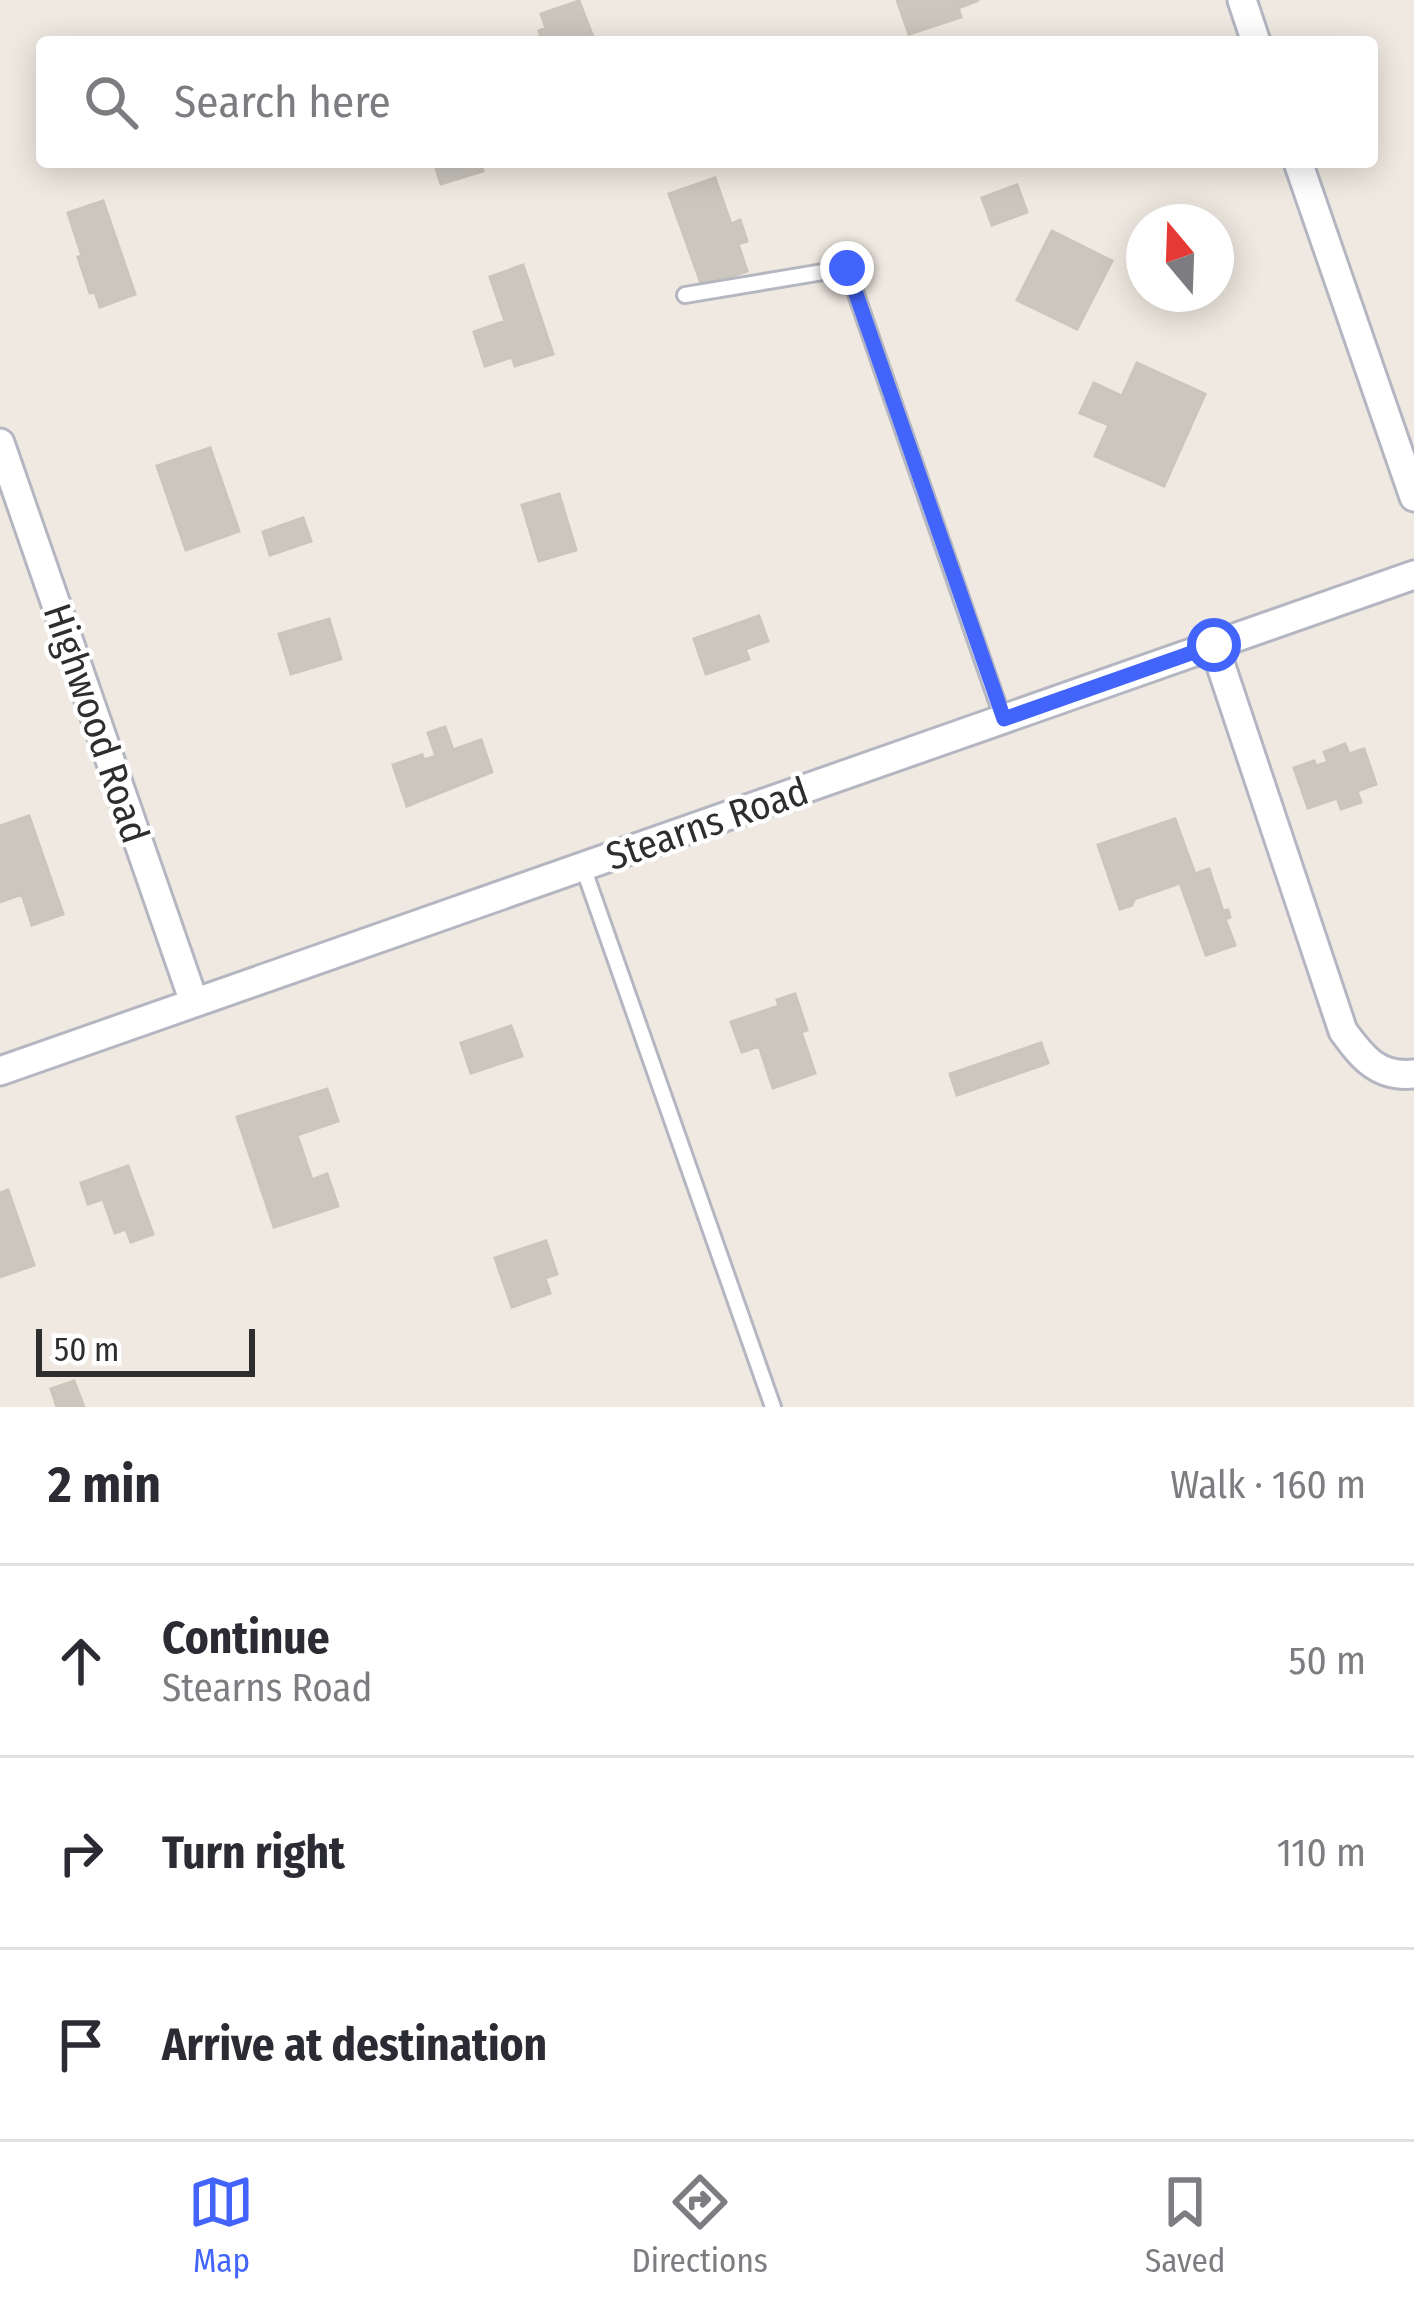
<!DOCTYPE html>
<meta charset="utf-8">
<style>
:root{--surface:#fff;--page:#f2f2f3;--text:#2b2b33;--muted:#7c7c81;--line:#e1e1e2;--accent:#4264fb}
body{margin:0;font-family:"Fira Sans Condensed",sans-serif;background:var(--page);color:var(--text)}
.compass{position:absolute;left:1126px;top:204px;width:108px;height:108px;border-radius:50%;background:var(--surface);box-shadow:0 6px 30px #0003;rotate:341deg}
.scale{position:absolute;left:36px;bottom:30px;width:219px;box-sizing:border-box;padding-left:12px;border:6px solid #2e2e2e;border-top:0;font-size:33px;line-height:42px;white-space:nowrap;color:#2e2e2e;-webkit-text-stroke:9px #fff;paint-order:stroke}
.stop{position:absolute;width:36px;height:36px;margin:-27px;border:9px solid #4264fb;border-radius:50%;background:#fff}
.stop.end{background:#4264fb;border-color:#fff;box-shadow:0 3px 12px #0008}
.list{margin:0;padding:0;list-style:none}
h2{display:flex;justify-content:space-between;align-items:center;height:156px;margin:0;padding:0 48px;font-size:51px}
h2 small{font-size:39px;font-weight:400;color:var(--muted)}
.list li{display:grid;grid-template-columns:78px 1fr auto;gap:36px;align-items:center;box-sizing:border-box;height:192px;padding:0 48px;border-top:3px solid var(--line)}
.list b{display:block;font-size:45px;white-space:nowrap}
.list p{margin:0;font-size:39px;white-space:nowrap;color:var(--muted)}
.list em{font-size:39px;font-style:normal;color:var(--muted)}
.icon{flex:none;width:66px;height:66px;fill:none;stroke:currentColor;stroke-width:2;stroke-linecap:round;stroke-linejoin:round}
.map{position:relative;flex:none;width:1414px;height:1407px;overflow:hidden}
.search{position:absolute;background:var(--surface);box-shadow:0 6px 30px #0003;left:36px;right:36px;top:36px;height:132px;display:flex;align-items:center;gap:30px;box-sizing:border-box;padding:0 42px;border-radius:12px;color:var(--muted);font-size:45px}
.sheet{height:732px;background:var(--surface)}
nav{display:flex;justify-content:space-around;align-items:center;box-sizing:border-box;height:168px;border-top:3px solid var(--line);background:var(--surface);font-size:33px;color:var(--muted)}
nav a{display:grid;justify-items:center;gap:6px}
nav .on{color:var(--accent)}
.map>svg:first-child{display:block}
.building{fill:#cbc7bf;stroke:#cbc5ba;stroke-width:3}
.lines{fill:none;stroke-linecap:round;stroke-linejoin:round}
.service-casing{stroke:#b4b7c1;stroke-width:20}
.minor-casing{stroke:#b4b7c1;stroke-width:33}
.service{stroke:#fff;stroke-width:14}
.minor{stroke:#fff;stroke-width:27}
.route{stroke:#4264fb;stroke-width:15}
.labels{text-anchor:middle;stroke-width:9;stroke-linejoin:round;paint-order:stroke}
.street-label{font-size:39px;fill:#2e2e2e;stroke:#fff}
</style>
<div class="map">
<svg width="1414" height="1407" viewBox="0 0 1414 1407">
<rect width="100%" height="100%" fill="#efe9e1"/>
<path class="building" d="M897 0H979L958 8 961 17 909 34Z
M579 1 595 42H543L539 31 546 28 541 14Z
M434 162H480L483 171 441 184Z
M715 178 731 224 740 220 747 241 738 244 747 271 702 286 669 194Z
M1017 185 1027 212 992 225 982 198Z
M103 201 135 294 100 307 95 292 90 293 78 257 82 256 68 213Z
M1052 231 1112 261 1077 329 1017 300Z
M523 265 553 354 515 366 512 357 485 366 474 332 505 321 490 277Z
M1137 363 1205 394 1164 486 1095 456 1109 425 1080 413 1094 383 1122 396Z
M210 448 239 531 186 550 157 466Z
M559 494 576 550 539 561 522 505Z
M303 518 311 541 270 555 263 532Z
M759 616 768 641 745 649 749 659 706 674 694 639Z
M329 619 341 659 291 674 279 634Z
M445 727 453 750 481 740 492 772 407 806 393 765 422 755 424 760 436 756 428 733Z
M1345 744 1349 754 1364 749 1376 784 1357 791 1361 802 1341 809 1337 798 1308 808 1294 768 1314 761 1316 766 1328 762 1324 752Z
M29 816 63 914 32 925 22 894 0 902V826Z
M1175 819 1195 874 1209 869 1223 911 1228 910 1230 917 1225 919 1235 945 1206 955 1180 883 1134 899 1132 905 1120 909 1098 845Z
M795 994 807 1030 801 1032 815 1073 773 1088 759 1046 742 1052 731 1022 779 1006 777 1000Z
M511 1026 522 1056 471 1073 461 1043Z
M1041 1043 1048 1063 957 1095 950 1074Z
M327 1089 338 1121 297 1135 312 1180 327 1174 338 1206 274 1227 237 1117Z
M128 1166 153 1234 131 1242 126 1229 115 1233 103 1199 88 1204 81 1183Z
M8 1190 34 1265 0 1277V1193Z
M546 1241 557 1274 545 1278 550 1293 512 1307 495 1258Z
M74 1381 84 1407H57L51 1389Z"/>
<g class="lines">
<defs>
<path id="service" d="M685 295 847 268 1003 719
M583 867 773 1407"/>
<path id="minor" d="M1242 0 1256 42
M1298 162 1414 497
M0 443 194 1002
M1214 645 1343 1031C1362 1057 1378 1078 1414 1074
M0 1071 1414 575"/>
</defs>
<use href="#service" class="service-casing"/>
<use href="#minor" class="minor-casing"/>
<use href="#service" class="service"/>
<use href="#minor" class="minor"/>
</g>
<g class="lines">
<path class="route" d="M847 268 1004 719 1214 645"/>
</g>
<g class="labels">
<g class="street-label">
<text transform="translate(97 723) rotate(71)" y="14">Highwood Road</text>
<text transform="translate(707 823) rotate(-19)" y="14">Stearns Road</text>
</g>
</g>
</svg>
<svg class="compass" viewBox="-18 -18 36 36"><path d="M0-13l5 13h-10z" fill="#e53935"/><path d="M0 13l5-13h-10z" fill="#7c7c81"/></svg>
<div class="scale">50 m</div>
<div class="stop" style="left:1214px;top:645px"></div>
<div class="stop end" style="left:847px;top:268px"></div>
<div class="search"><svg class="icon" aria-label="search" viewBox="0 0 24 24"><circle cx="10" cy="10" r="6"/><path d="M15 15l6 6"/></svg>Search here</div>
</div>
<section class="sheet">
<h2>2 min<small>Walk · 160 m</small></h2>
<ul class="list">
<li><svg class="icon" aria-label="ahead" viewBox="0 0 24 24"><path d="M12 20V5M6 11l6-6 6 6"/></svg><div><b>Continue</b><p>Stearns Road</p></div><em>50 m</em></li>
<li><svg class="icon" aria-label="right" viewBox="0 0 24 24"><path d="M7 20v-9h11M14 6l5 5-5 5"/></svg><div><b>Turn right</b></div><em>110 m</em></li>
<li><svg class="icon" aria-label="arrive" viewBox="0 0 24 24"><path d="M6 21V4h12l-3 4 3 4H6"/></svg><div><b>Arrive at destination</b></div></li>
</ul>
</section>
<nav>
<a class="on"><svg class="icon" aria-label="map" viewBox="0 0 24 24"><path d="M3 6l6-2 6 2 6-2v14l-6 2-6-2-6 2zM9 4v14M15 6v14"/></svg>Map</a>
<a><svg class="icon" aria-label="directions" viewBox="0 0 24 24"><path d="M12 3l9 9-9 9-9-9zM9 14v-3h6M13 9l2 2-2 2"/></svg>Directions</a>
<a><svg class="icon" aria-label="saved" viewBox="0 0 24 24"><path d="M7 4h10v16l-5-4-5 4z"/></svg>Saved</a>
</nav>
